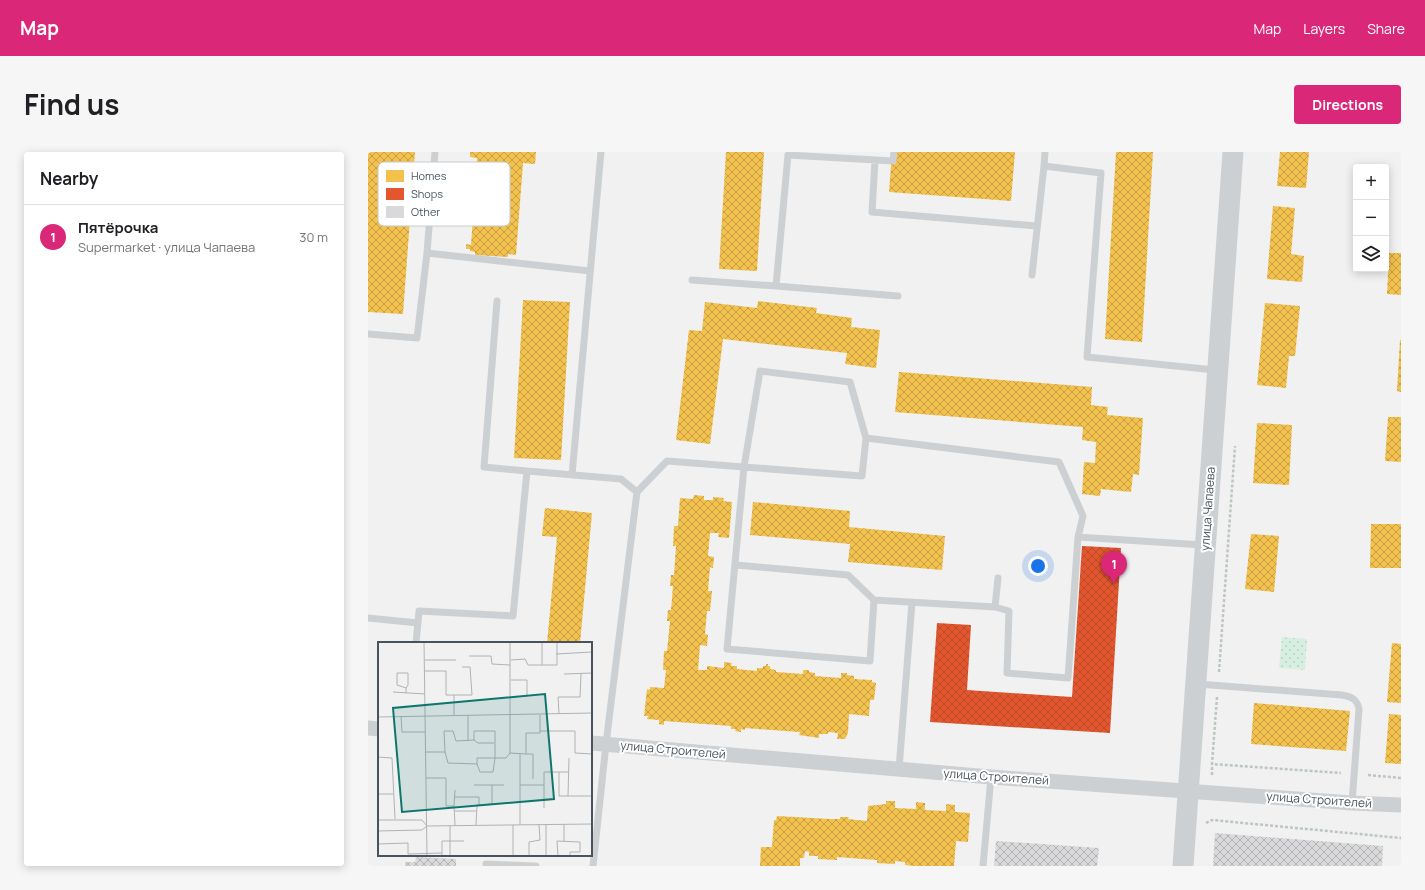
<!DOCTYPE html>
<meta charset="utf-8">
<style>
:root{--surface:#fff;--page:#f6f6f6;--text:#202124;--muted:#757577;--line:#e0e0e0;--accent:#db2777}
body{margin:0;font-family:Manrope,sans-serif;background:var(--page);color:var(--text)}
.controls{position:absolute;right:12px;top:12px;display:grid;overflow:hidden;border-radius:4px;box-shadow:0 2px 10px #0003}
.controls button{width:36px;height:36px;display:grid;place-items:center;padding:0;border:0;border-bottom:1px solid var(--line);background:var(--surface);color:var(--text);font:20px sans-serif}
.you{position:absolute;left:670px;top:414px;width:14px;height:14px;margin:-10px;border:3px solid #fff;border-radius:50%;background:#1a73e8;box-shadow:0 0 0 6px #1a73e833}
.badge{display:grid;place-items:center;width:26px;height:26px;border-radius:50%;background:var(--accent);color:#fff;font-size:13px;font-weight:700}
.pin{position:absolute;translate:-50% -33px;filter:drop-shadow(0 1px 2px #0008)}
.pin::after{content:'';position:absolute;top:21px;width:14px;height:12px;background:inherit;clip-path:polygon(0 0,100% 0,50% 100%)}
.list{margin:0;padding:0;list-style:none}
h2{display:flex;justify-content:space-between;align-items:center;height:52px;margin:0;padding:0 16px;font-size:17px}
h2 small{font-size:13px;font-weight:400;color:var(--muted)}
.list li{display:grid;grid-template-columns:26px 1fr auto;gap:12px;align-items:center;box-sizing:border-box;height:64px;padding:0 16px;border-top:1px solid var(--line)}
.list b{display:block;font-size:15px;white-space:nowrap}
.list p{margin:0;font-size:13px;white-space:nowrap;color:var(--muted)}
.list em{font-size:13px;font-style:normal;color:var(--muted)}
.icon{flex:none;width:22px;height:22px;fill:none;stroke:currentColor;stroke-width:2;stroke-linecap:round;stroke-linejoin:round}
.map{position:relative;flex:none;width:1033px;height:714px;overflow:hidden;border-radius:4px}
header{display:flex;align-items:center;gap:24px;box-sizing:border-box;height:56px;padding:0 20px;background:var(--accent);color:#fff}
header strong{font-size:19px}
nav{display:flex;gap:22px;margin-inline-start:auto;font-size:14px}
.intro{display:flex;align-items:center;justify-content:space-between;box-sizing:border-box;height:96px;padding:0 24px}
h1{margin:0;font-size:28px}
.button{padding:10px 18px;border-radius:4px;background:var(--accent);color:#fff;font-size:14px;font-weight:700}
main{display:flex;gap:24px;padding:0 24px}
aside{flex:1;background:var(--surface);border-radius:4px;box-shadow:0 2px 10px #0003}
.map>svg:first-child{display:block}
.park{fill:url(#park-dots)}
.homes{fill:url(#homes-cross-hatch)}
.shops{fill:url(#shops-cross-hatch)}
.building{fill:url(#building-cross-hatch)}
.lines{fill:none;stroke-linecap:round;stroke-linejoin:round}
.path{stroke:#bbc6c2;stroke-width:2.5;stroke-dasharray:3 2;stroke-linecap:butt}
.lane{stroke:#cdd0d2;stroke-width:7}
.street{stroke:#cdd0d2;stroke-width:15}
.secondary{stroke:#cdd0d3;stroke-width:21}
.labels{text-anchor:middle;stroke-width:4;stroke-linejoin:round;paint-order:stroke}
.street-label{font-size:12px;fill:#48535d;stroke:#fff}
.inset-road{fill:none;stroke:#aeb2b6;stroke-width:1}
.view{fill:#0f766e;fill-opacity:0.15;stroke:#0f766e;stroke-width:2}
.inset-edge{fill:none;stroke:#48535d;stroke-width:2}
.key{fill:#fff;stroke:#c8cbce;stroke-width:1}
.key-label{font-size:11px;fill:#48535d}
</style>
<header>
<strong>Map</strong>
<nav><a>Map</a><a>Layers</a><a>Share</a></nav>
</header>
<div class="intro"><h1>Find us</h1><a class="button">Directions</a></div>
<main>
<aside>
<h2>Nearby<small></small></h2>
<ul class="list">
<li><span class="badge">1</span><div><b>Пятёрочка</b><p>Supermarket · улица Чапаева</p></div><em>30 m</em></li>
</ul>
</aside>
<div class="map">
<svg width="1033" height="714" viewBox="0 0 1033 714">
<defs>
<pattern id="park-dots" width="8" height="8" patternUnits="userSpaceOnUse"><rect width="8" height="8" fill="#d6efe0"/><path d="M2 2h.1M6 6h.1" fill="none" stroke="#b9cfc3" stroke-width="1.8" stroke-linecap="round"/></pattern>
<pattern id="homes-cross-hatch" width="8" height="8" patternUnits="userSpaceOnUse"><rect width="8" height="8" fill="#f2c14e"/><path d="M0 0l8 8M0 8l8-8" fill="none" stroke="#c69f44"/></pattern>
<pattern id="shops-cross-hatch" width="8" height="8" patternUnits="userSpaceOnUse"><rect width="8" height="8" fill="#e4572e"/><path d="M0 0l8 8M0 8l8-8" fill="none" stroke="#bb4b2a"/></pattern>
<pattern id="building-cross-hatch" width="8" height="8" patternUnits="userSpaceOnUse"><rect width="8" height="8" fill="#d9d9db"/><path d="M0 0l8 8M0 8l8-8" fill="none" stroke="#b2b3b5"/></pattern>
</defs>
<rect width="100%" height="100%" fill="#f2f1f1"/>
<path class="park" d="M914 485 939 487 937 518 911 516Z"/>
<path class="homes" d="M0 0H47L35 162 0 160Z
M102 0H168L167 12 155 11 148 103 140 102V105L107 103V100L102 99V97H98V92L103 93 109 6 102 5Z
M358 0H396L389 119 351 117Z
M524 0H647L643 49 521 40Z
M748 0H785L774 190 737 187Z
M912 0H941L938 36 909 34Z
M905 54 927 56 923 102 936 104 934 130 899 127Z
M1021 101H1033V143L1019 142Z
M155 148 202 150 193 308 146 306Z
M390 149 449 156 448 161 484 166 483 175 512 178 508 216 477 212 479 201 355 187 342 292 308 288 321 178 334 179 337 150 389 156Z
M897 151 932 154 927 204H921L918 236 889 233Z
M1032 188H1033V240L1029 239Z
M531 220 724 235 723 253 740 255 739 263 775 266 771 323 765 322 763 340 733 337 732 344 714 342 716 310 727 311 728 290 714 288 715 275 527 260Z
M1020 265H1033V310L1017 309Z
M889 271 924 273 921 333 885 331Z
M326 343 336 344V348H345V345L356 346 355 349 364 350 361 386 350 385 351 381H342L340 404 346 405 345 416 342 415 340 439H344L342 459H339L337 482 340 483 339 494 332 493 330 518H339V514L356 516V510L364 511 363 514H369V517L389 519V516H395V514H398V512H400V514H402V517L408 518V520L435 522V518H441V520L447 521V524L473 526V521H479V523L486 524V527L504 528V530L508 531 506 548H502L501 564 481 562 480 581 477 587H469L470 581 460 580V582H451V586L431 583 432 580 377 576V578L373 577V580L367 579 368 577H363V574L296 569V573L291 572V568L279 567 280 564H276L279 537 282 538V535L296 536 298 518H295L296 499H299L302 469H299L300 458H303L305 434H302L303 423H306L308 394H305L306 374H310L312 346 325 347Z
M385 350 482 359 481 375 577 384 574 418 480 410 482 392 382 383Z
M177 356 224 361 212 491H179L189 385 174 384Z
M1003 372H1033V416H1002Z
M883 382 911 384 906 440 877 437Z
M1024 491 1033 492V551L1019 550Z
M886 551 982 559 978 599 883 592Z
M1021 562 1033 563V612L1017 611Z
M518 649H527V656L548 657V650L557 651V658L578 659V652L587 653V660L602 661 600 690 588 689 586 714H546L537 713V710L527 709V712L509 711V708L469 705V708L450 707V704H441V700L437 699 436 706H432V714H392L393 695H404L406 668H408L409 664 462 667H472V665H481L480 667 499 669 500 654 518 652Z"/>
<path class="shops" d="M714 394 753 396 742 581 562 570 569 471 603 473 599 538 704 545Z"/>
<path class="building" d="M847 681 1015 694 1014 714H845Z
M628 689 731 696 729 714H626Z
M48 705 88 707V714H37V710H47Z"/>
<g class="lines">
<path class="path" d="M851 520 867 294
M849 545 844 612 973 621
M844 623V612
M1000 623 1033 626
M838 671 844 668 1033 686"/>
<path class="lane" d="M677 0 676 14 733 21 719 205 847 218
M507 8 504 60 669 74
M59 101 67 0
M664 123 676 14
M324 128 408 134 420 3 525 9 526 0
M408 134 530 144
M129 149 116 315 159 319
M0 182 49 186 59 101 222 119
M498 286 494 324 376 315 392 219 482 230 498 286 691 310 715 364 710 385
M204 323 233 0
M368 413 480 423 506 448
M627 455 630 426
M0 466 50 471
M48 491 51 459 145 464 159 319 253 327 269 340
M830 532 974 543C984 545 989 547 991 557L984 651
M531 617 544 450
M118 714V712L168 714
M225 714 238 592 269 340 299 309 376 315 359 497 502 509 506 448 627 455 641 459 639 521 700 526 710 385 835 393
M615 714 623 625"/>
<path class="street" d="M0 576 11 577
M223 591 623 625 984 651 1033 653"/>
<path class="secondary" d="M815 714 865 0"/>
</g>
<g class="labels">
<g class="street-label">
<text transform="translate(840 357) rotate(-86)" y="4">улица Чапаева</text>
<text transform="translate(305 598) rotate(5)" y="4">улица Строителей</text>
<text transform="translate(628 625) rotate(4)" y="4">улица Строителей</text>
<text transform="translate(951 648) rotate(4)" y="4">улица Строителей</text>
</g>
</g>
<g transform="translate(10 490)">
<rect width="214" height="214" fill="#f2f1f1"/>
<path class="inset-road" d="M46 0 49 214M164 0V23M178 12 214 10M91 14H113L114 22 132 23M47 18H78M133 18 147 17 150 23H179V0M47 29H68V53H94L92 25H84M186 32 214 31M133 38H149V54L134 55M15 50 47 52M28 51V46L19 43V31H30V43L28 46M76 53V73M181 72 180 55H202L203 32M90 73V98M23 74 24 90H47M0 75 214 71M162 89H197V111L214 112M96 98 100 101H116M48 110H67L66 89H75L78 99 96 98V89H117V116H128L132 111V0M67 110 70 121 99 122 102 130H115L117 116H99V122M132 111 148 112V91H162V73M142 112V183M148 112H155V137M0 115 14 116 17 177M191 116 190 154H214M181 130V154H190M48 136H68V164H76L77 183M96 143H114M142 143H166V130H191M166 143V166M0 152H15M77 155H101V163M76 164 77 148M77 169H98M0 178H44L49 184M186 182V199M98 183 99 163 114 162V143H126M135 183V214M168 183V214M72 184V214M0 189 44 188 49 184 214 182M0 202 30 201V212L64 211M64 214V199H86M151 214V200L162 198 161 183M180 214 179 199 202 200V210H192V214"/>
<path class="view" d="M167 52 176 157 24 170 15 66Z"/>
<rect width="214" height="214" class="inset-edge"/>
</g>
<rect x="10" y="10" width="132" height="64" rx="6" class="key"/>
<rect x="18" y="18" width="18" height="12" fill="#f2c14e"/>
<rect x="18" y="36" width="18" height="12" fill="#e4572e"/>
<rect x="18" y="54" width="18" height="12" fill="#d9d9db"/>
<g class="key-label">
<text x="43" y="28">Homes</text>
<text x="43" y="46">Shops</text>
<text x="43" y="64">Other</text>
</g>
</svg>
<div class="controls">
<button>+</button>
<button>−</button>
<button><svg class="icon" aria-label="layers" viewBox="0 0 24 24"><path d="M12 4l9 5-9 5-9-5zM3 14l9 5 9-5"/></svg></button>
</div>
<div class="you"></div>
<div class="pin badge" style="left:746px;top:432px">1</div>
</div>
</main>
